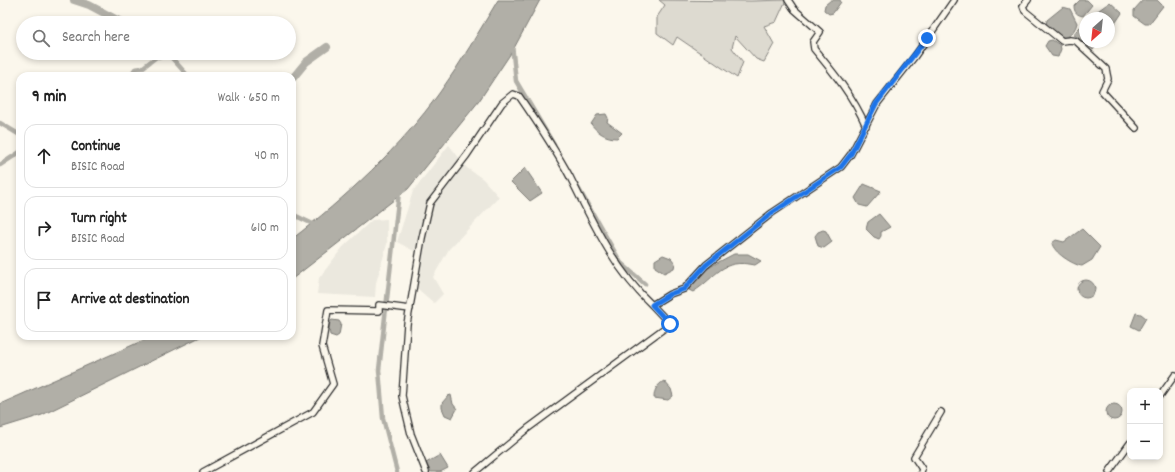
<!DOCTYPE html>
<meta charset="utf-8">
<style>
:root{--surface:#fff;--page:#f2f2f2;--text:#222;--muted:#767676;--line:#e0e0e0}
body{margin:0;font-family:Dekko,sans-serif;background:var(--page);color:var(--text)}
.controls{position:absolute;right:12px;bottom:12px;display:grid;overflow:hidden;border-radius:8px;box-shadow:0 2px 6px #0003}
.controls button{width:36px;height:36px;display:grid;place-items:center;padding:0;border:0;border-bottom:1px solid var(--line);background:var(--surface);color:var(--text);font:20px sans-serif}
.compass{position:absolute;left:1079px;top:12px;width:36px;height:36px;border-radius:50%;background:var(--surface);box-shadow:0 2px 6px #0003;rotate:207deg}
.stop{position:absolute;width:12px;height:12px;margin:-9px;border:3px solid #1a73e8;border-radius:50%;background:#fff}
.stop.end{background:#1a73e8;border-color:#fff;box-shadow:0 1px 4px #0008}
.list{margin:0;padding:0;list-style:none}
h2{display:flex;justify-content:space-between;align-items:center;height:52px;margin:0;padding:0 16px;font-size:17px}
h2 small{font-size:13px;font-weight:400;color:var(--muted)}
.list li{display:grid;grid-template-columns:26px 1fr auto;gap:12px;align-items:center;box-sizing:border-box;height:64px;margin:0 8px 8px;padding:0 8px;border:1px solid var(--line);border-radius:12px}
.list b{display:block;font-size:15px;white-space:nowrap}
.list p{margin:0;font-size:13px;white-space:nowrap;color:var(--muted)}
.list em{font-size:13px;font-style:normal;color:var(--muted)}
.icon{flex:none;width:22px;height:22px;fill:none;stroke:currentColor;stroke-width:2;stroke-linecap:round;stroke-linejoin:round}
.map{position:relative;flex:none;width:1175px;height:472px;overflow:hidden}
.search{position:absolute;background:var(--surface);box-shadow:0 2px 6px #0003;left:16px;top:16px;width:280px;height:44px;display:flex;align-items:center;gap:10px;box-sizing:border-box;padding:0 14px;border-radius:22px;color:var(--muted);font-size:15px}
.panel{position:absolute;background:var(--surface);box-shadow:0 2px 6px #0003;left:16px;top:72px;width:280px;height:268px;border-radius:12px}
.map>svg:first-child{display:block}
.built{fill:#ebe8de}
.green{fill:#dddad0;stroke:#84827e}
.water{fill:#b1afa7;stroke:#7b7a75}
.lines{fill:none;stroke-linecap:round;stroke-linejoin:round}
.canal{stroke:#b1afa7;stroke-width:4.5}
.river{stroke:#b1afa7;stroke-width:8}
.minor-casing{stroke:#2b2b2b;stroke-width:8}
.minor{stroke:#fbf7ec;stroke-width:5.5}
.route{stroke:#1a73e8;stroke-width:5}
</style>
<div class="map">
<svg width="1175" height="472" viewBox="0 0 1175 472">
<rect width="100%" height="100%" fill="#fbf7ec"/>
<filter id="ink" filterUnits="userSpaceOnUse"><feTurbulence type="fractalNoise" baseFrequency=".025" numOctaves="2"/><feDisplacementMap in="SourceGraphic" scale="8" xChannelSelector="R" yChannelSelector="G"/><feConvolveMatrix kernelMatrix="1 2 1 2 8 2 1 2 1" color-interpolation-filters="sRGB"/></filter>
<g filter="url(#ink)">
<path class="built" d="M449 145 467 168 483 179 499 197 449 249 433 277 443 294 434 303 411 283 415 265 414 251 397 242 413 191Z
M387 219V244L376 283 375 297 317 294 319 278 343 247 372 220Z"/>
<path class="green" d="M659 0 751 1 786 0 776 22 764 26 774 44 764 62 756 59 735 36 732 48 743 62 737 78 677 37 673 45 657 33V17L665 5Z"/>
<path class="water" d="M498 0H540L513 50 479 101 408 189 292 279V239C344 199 402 146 440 92 461 63 479 31 498 0Z
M831 0H840L841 2 833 13 829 14 824 10 825 5Z
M1080 0H1087L1092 5 1083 16C1077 15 1074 12 1074 6Z
M1143 0H1157L1163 6 1149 24H1145L1134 16V10Z
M1110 2 1122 13 1110 31 1109 18H1095L1094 16 1095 13Z
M1063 7 1070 9 1077 23C1076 29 1070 37 1064 38L1046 25 1047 20Z
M1085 22V42H1101L1093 50 1073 34Z
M1052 40 1060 45 1061 49 1058 57 1052 56 1045 46 1048 41Z
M606 114 608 118 607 122 622 133 617 138C606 138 598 133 591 124L597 115Z
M525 168 542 193 530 201 511 182Z
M864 184 881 191 867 207 859 205 855 198Z
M879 214 890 227 881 232V236L879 239 874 237 866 229 868 222Z
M1082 229 1100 247 1092 260 1082 266C1073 265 1053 252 1052 243L1056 240 1064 242Z
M823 230 826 231 832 242 824 248 818 246 815 236 818 232Z
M734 254H748L761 261 755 265C721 258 718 276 693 292L689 290C694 273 719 262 734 254Z
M663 255 671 258 675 263 674 268 664 273 655 267V260Z
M1077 289a9 9 0 1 1 18 0a9 9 0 1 1-18 0Z
M1136 313 1141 314 1146 318 1139 330 1131 326Z
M332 320 339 321 341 324 339 335 336 337 330 335C329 329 328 324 332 320Z
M153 336H202L42 415 0 428V404Z
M664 381 671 389 673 396 668 400 654 398C654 390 657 385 664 381Z
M451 395 453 404 457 409 452 418 445 415 442 408V403L448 396Z
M1106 412a8 8 0 1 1 16 0a8 8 0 1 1-16 0Z
M440 455 448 468 440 472H431L426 463Z"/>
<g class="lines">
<path class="canal" d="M512 45 516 81 554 145
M130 76 135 69 142 68 159 55 171 57 188 76
M0 123 20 135
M0 165 20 152
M576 184 621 263 645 284
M292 214 317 226
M397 472 383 418 379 370 399 192"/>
<path class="river" d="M74 0 89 5 123 23
M158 53 159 55
M292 79 306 62 327 47"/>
<defs>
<path id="minor" d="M788 0 794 9 820 32 813 42 814 49C834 73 853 96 866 126
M1028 0 1023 6 1025 11 1062 41 1070 40 1076 41 1106 69 1108 79 1102 91 1136 128
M1160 396 1175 375
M203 472 313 412 333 384 322 346 328 310 379 311V305L410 309
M426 472 411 434 402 396 407 324 422 238 430 203 467 155 502 103 513 94 519 96C537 122 555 149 570 177 592 221 615 271 652 305
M475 472 527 429 670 324 652 305 670 294 684 289 706 265 772 213 841 167 851 154 877 104 915 56 954 0
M921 472 922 469 914 457 941 412
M1109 472 1130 443"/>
</defs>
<use href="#minor" class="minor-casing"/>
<use href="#minor" class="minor"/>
</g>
</g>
<g class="lines" filter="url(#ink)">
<path class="route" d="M670 324 652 305 670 294 684 289 706 265 772 213 841 167 851 154 876 104 927 38"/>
</g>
</svg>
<div class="controls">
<button>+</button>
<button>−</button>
</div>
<svg class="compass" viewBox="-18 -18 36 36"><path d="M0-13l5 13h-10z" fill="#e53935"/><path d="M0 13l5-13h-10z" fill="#767676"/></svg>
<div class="stop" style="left:670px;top:324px"></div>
<div class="stop end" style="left:927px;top:38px"></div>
<div class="search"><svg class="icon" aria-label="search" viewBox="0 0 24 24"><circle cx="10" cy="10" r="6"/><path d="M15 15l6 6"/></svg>Search here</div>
<section class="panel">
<h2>9 min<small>Walk · 650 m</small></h2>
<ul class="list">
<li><svg class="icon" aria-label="ahead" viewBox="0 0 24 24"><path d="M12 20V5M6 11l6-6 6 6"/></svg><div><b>Continue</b><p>BISIC Road</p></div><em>40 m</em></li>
<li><svg class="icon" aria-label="right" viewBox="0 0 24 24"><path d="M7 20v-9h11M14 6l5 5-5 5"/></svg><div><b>Turn right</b><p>BISIC Road</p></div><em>610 m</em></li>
<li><svg class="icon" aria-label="arrive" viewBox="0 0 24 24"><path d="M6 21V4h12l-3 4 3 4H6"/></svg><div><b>Arrive at destination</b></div></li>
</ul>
</section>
</div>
